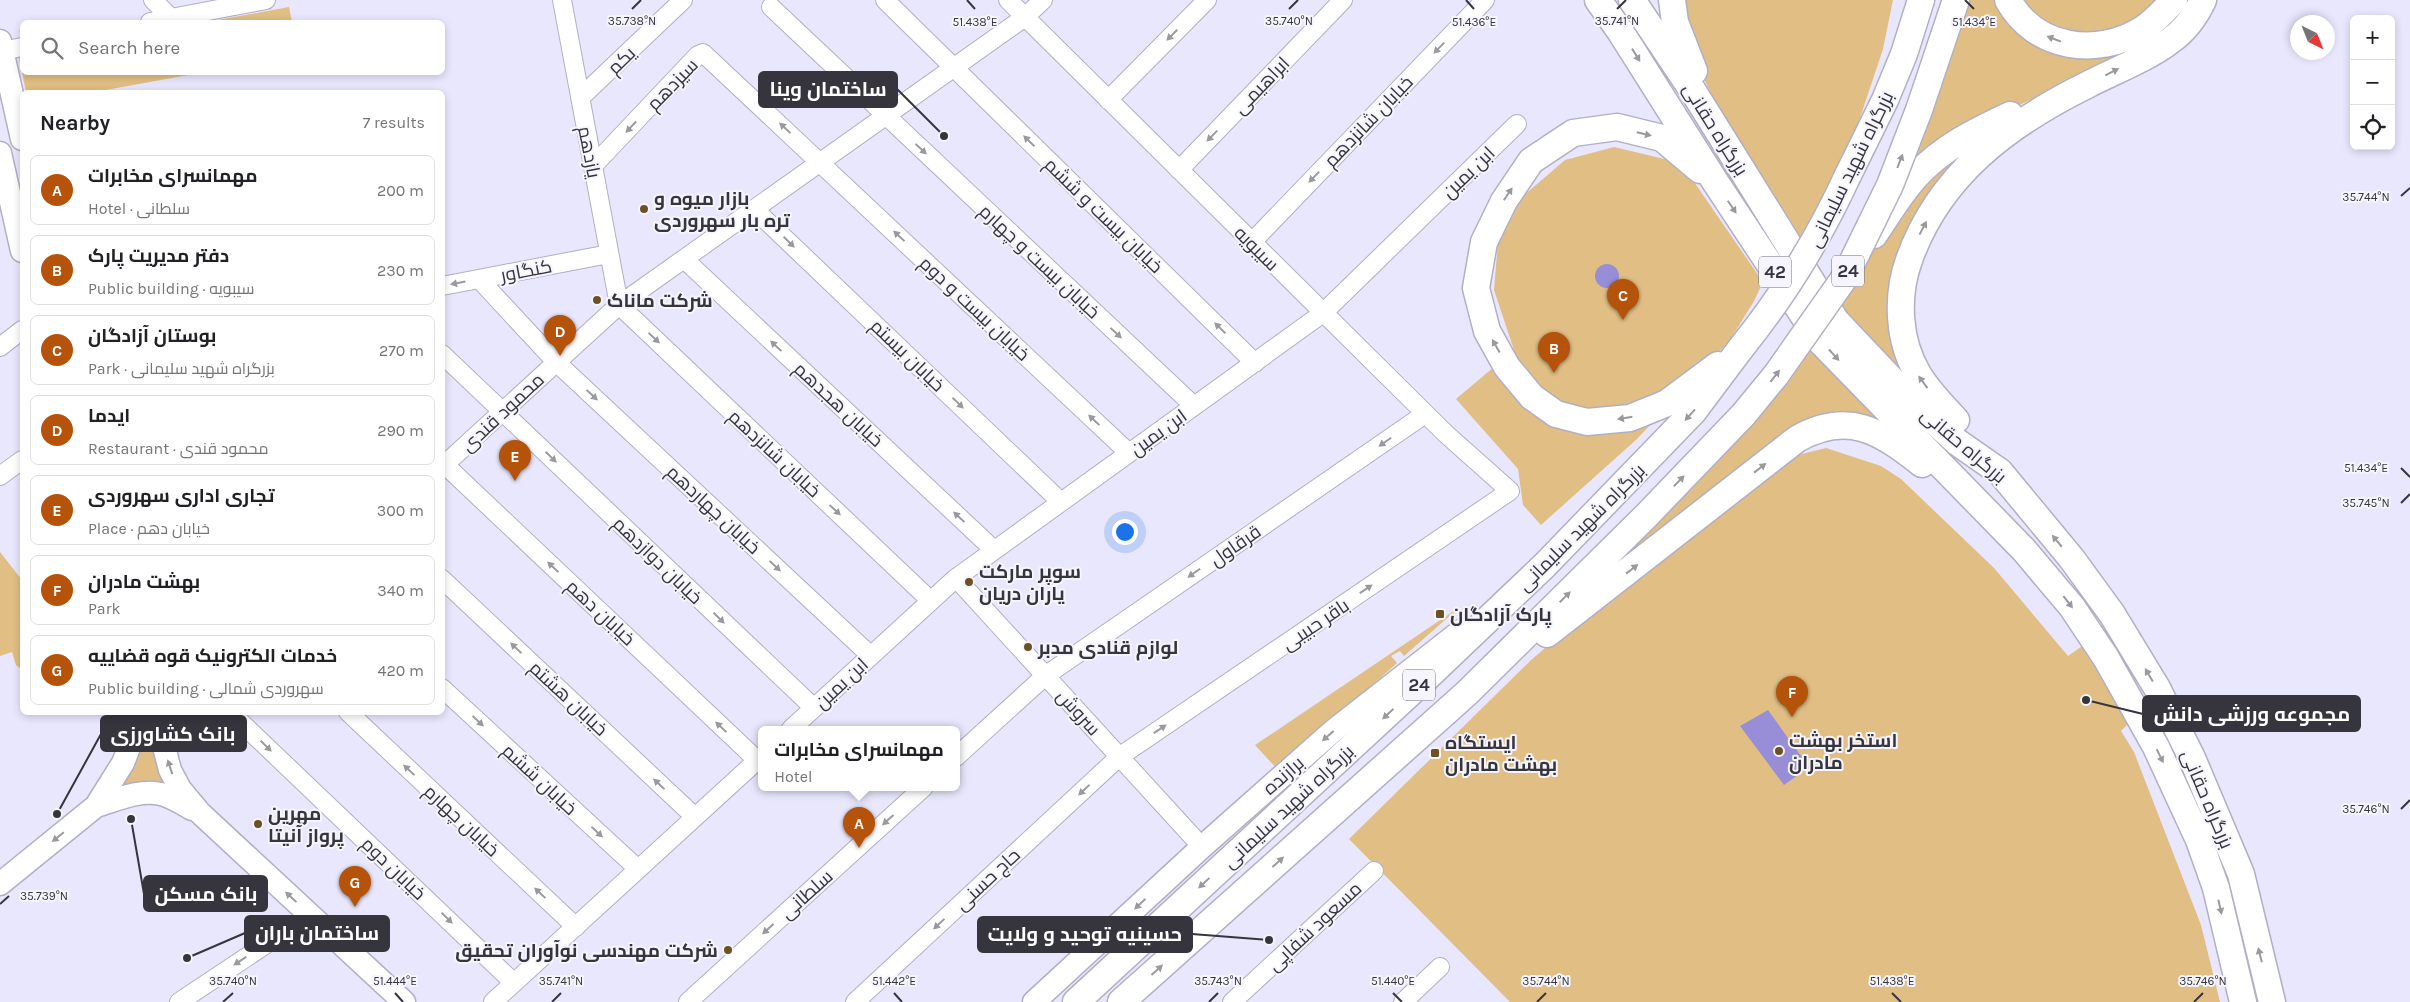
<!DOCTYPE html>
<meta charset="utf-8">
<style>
:root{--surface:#fff;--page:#f6f6f6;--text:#202124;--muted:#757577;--line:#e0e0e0;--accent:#b45309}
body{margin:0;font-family:Karla,Cairo,sans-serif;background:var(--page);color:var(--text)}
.controls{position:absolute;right:15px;top:15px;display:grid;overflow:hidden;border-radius:8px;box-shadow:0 2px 8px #0003}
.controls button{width:45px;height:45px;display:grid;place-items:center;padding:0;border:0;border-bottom:1px solid var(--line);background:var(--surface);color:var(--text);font:25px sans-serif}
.compass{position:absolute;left:2290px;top:15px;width:45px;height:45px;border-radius:50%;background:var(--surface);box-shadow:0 2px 8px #0003;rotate:137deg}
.you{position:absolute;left:1124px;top:531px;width:18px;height:18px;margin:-12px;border:4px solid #fff;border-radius:50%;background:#1a73e8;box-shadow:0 0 0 8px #1a73e833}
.badge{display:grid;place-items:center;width:32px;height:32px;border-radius:50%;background:var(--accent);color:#fff;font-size:16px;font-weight:700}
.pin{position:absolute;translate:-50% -41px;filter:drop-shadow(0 1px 2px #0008)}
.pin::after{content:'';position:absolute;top:26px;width:18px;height:15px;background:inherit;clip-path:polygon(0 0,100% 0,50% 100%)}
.popup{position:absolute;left:758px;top:726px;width:202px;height:65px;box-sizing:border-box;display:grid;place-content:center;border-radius:8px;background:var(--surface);filter:drop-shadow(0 1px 4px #0005);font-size:16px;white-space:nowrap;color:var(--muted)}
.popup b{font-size:19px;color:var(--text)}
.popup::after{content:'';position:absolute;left:50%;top:100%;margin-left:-10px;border:10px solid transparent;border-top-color:var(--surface)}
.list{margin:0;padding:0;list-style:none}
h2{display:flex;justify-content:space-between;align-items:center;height:65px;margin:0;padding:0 20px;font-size:21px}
h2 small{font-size:16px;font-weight:400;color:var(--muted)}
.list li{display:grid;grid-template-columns:32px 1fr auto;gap:15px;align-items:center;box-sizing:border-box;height:70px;margin:0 10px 10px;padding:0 10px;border:1px solid var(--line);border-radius:8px}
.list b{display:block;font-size:19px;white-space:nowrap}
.list p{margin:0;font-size:16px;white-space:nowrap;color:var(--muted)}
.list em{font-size:16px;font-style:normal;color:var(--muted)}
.icon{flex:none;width:28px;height:28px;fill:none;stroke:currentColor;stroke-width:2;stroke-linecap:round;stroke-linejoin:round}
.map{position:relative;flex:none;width:2410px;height:1002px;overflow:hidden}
.search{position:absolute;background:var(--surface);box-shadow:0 2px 8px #0003;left:20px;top:20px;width:425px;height:55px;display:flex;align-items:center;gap:12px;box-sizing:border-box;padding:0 18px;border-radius:8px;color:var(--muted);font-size:19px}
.panel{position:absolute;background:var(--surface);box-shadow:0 2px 8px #0003;left:20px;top:90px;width:425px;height:625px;border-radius:8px}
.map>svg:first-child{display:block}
.green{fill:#e1bf84}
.water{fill:#978ed7}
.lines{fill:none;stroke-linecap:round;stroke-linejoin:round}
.minor-casing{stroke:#b1afc4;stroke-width:20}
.major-casing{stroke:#b1afc4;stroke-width:25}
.highway-casing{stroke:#b1afc4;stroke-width:29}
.minor{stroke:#fff;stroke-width:18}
.major{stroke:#fff;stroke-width:22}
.highway{stroke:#fff;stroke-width:26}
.highway-bridge-casing{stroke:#b1afc4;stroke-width:29;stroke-linecap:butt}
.highway-bridge{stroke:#fff;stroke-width:26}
.oneway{fill:#9a9a9e}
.ticks{fill:none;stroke:#36353d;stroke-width:2}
.poi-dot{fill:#6b5123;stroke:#f6f5fe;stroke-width:2}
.labels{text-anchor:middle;stroke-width:4;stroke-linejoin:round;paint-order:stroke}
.shield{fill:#f6f5fe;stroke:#706f77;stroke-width:1}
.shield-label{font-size:18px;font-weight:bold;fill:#36353d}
.street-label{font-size:19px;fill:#36353d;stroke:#f6f5fe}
.poi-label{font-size:19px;font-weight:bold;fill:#36353d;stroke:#f6f5fe;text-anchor:start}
.ticks-label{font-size:12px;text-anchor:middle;fill:#36353d;stroke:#f6f5fe;stroke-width:4;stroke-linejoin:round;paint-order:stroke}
.leader{fill:none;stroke:#36353d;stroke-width:2}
.callout-dot{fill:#36353d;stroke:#f6f5fe;stroke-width:2}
.callout{fill:#36353d;stroke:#36353d;stroke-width:2}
.callout-label{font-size:20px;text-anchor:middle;font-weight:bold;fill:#fff}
</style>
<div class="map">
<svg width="2410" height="1002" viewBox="0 0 2410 1002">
<rect width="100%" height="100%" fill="#e8e7fd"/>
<path class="green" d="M1675 0H1893L1883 49 1855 133 1798 250 1735 143 1691 52Z
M1966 0H2002L2078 51 2180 0H2192L2173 24 2110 63 1974 126 1922 164 1907 161Z
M2013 0H2168L2140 25 2069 39Z
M289 7 292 22H207Z
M22 57V72L199 73 95 92H26L19 58Z
M2026 115 1913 236 1905 353 1978 450 1837 308 1913 184Z
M1614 147 1681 163 1763 282 1754 301 1730 340 1637 439 1541 525 1523 505 1518 469 1456 399 1514 350 1494 290 1498 242 1523 196 1565 160Z
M1814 344 1915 453 1841 419 1590 582 1757 420Z
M1826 448 1881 466 1901 479 1994 568 2068 656 2085 644 2129 723 2121 731 2134 752 2201 925 2220 1002H1510L1349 839 1530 661 1609 593 1781 459Z
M0 552 22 580V670L16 665 12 652 0 656Z
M1461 606 1404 656 1400 651 1391 656 1397 663 1278 770 1255 745Z
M149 724 163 783 119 786Z"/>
<path class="water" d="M1595 276a12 12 0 1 1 24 0a12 12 0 1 1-24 0Z
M1768 710 1809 767 1784 785 1740 726Z"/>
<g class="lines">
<defs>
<path id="minor" d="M153 0 171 18
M562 0 619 305
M885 0 1255 363
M771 7 1194 406
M150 22 266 0
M2 51 22 47
M580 98 683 0
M1108 100 1207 0
M593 166 698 55 703 53 1129 453
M1179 170 1343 0
M754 209 1061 502
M1252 242 1485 0
M684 259 994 550
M479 279 556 362 871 656
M442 286 609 254
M619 305 931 601
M0 347 22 330
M442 354 814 708
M442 462 757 760
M442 467 619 305 1025 17 1043 0
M0 476 22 460
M956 578 1202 847
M442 579 695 817
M442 688 638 869
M230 712 514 983
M348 712 576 927
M159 728 176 712
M791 729 956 578 1323 313 1517 124
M956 757 1045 676 1425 414
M179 1002 310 915
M493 1002 762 756
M688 1002 924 787
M855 1002 1119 757 1510 491 1446 434 1008 0
M1232 1002 1374 871
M1403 1002 1440 967"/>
<path id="major" d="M0 41 22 139
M0 153 22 251
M155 712 170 770 180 789 200 813 404 1002
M96 806C116 800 140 789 161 794 172 797 183 804 192 809
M0 884 96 806 123 763 130 745 133 727 129 712
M1034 1002 1202 847 1333 731 1462 630"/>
<path id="highway" d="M1598 0 1620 31 1716 183 1821 342 2024 550 2072 607 2106 658 2156 747 2199 840 2216 888 2243 1002
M1632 0 1693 91 1836 321 1905 394 1957 442 2000 472 2072 559 2112 614 2157 688 2192 758 2241 874 2272 1002
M1672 0 1675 22 1694 71
M2008 0C2035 49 2097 58 2143 29 2155 21 2164 11 2174 0
M1919 110 1956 0
M1700 170 1662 138 1617 127 1573 133 1531 161 1504 201 1484 242 1476 288 1487 331 1507 367 1532 397 1556 414 1587 422 1630 418 1667 403 1718 365
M1848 175 1885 100 1904 54 1921 0
M1874 235C1888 215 1900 193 1917 175 1943 147 1976 131 2010 115
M1956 420C1943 406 1928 391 1918 374 1898 341 1896 296 1909 260 1939 175 2008 124 2087 85 2112 72 2148 58 2170 41 2184 31 2196 15 2203 0
M1547 634 1797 439C1848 410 1880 431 1922 464
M1076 1002 1422 682 1545 565 1693 412 1741 348
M1121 1002 1467 693 1646 516 1744 414"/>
</defs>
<use href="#minor" class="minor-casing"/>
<use href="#major" class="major-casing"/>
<use href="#highway" class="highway-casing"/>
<use href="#minor" class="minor"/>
<use href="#major" class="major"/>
<use href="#highway" class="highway"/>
<defs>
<path id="highway-bridge" d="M1741 348C1784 295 1819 238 1848 175
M1744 414 1776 375 1845 277 1890 185 1919 110"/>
</defs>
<use href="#highway-bridge" class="highway-bridge-casing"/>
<use href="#highway-bridge" class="highway-bridge"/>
</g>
<defs><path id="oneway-solid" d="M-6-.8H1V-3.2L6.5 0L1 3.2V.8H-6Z" transform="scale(1.25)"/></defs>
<g class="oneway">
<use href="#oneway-solid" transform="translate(1172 35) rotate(135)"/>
<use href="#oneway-solid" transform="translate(2054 39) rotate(-159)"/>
<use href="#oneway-solid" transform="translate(1439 48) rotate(134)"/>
<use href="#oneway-solid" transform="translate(1636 55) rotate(58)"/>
<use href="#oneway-solid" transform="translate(2112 72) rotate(-27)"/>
<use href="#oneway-solid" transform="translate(631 127) rotate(133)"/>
<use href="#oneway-solid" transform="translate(785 128) rotate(-137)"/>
<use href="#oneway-solid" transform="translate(1644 134) rotate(13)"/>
<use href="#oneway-solid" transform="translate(1212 136) rotate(134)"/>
<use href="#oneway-solid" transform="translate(1029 141) rotate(-136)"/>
<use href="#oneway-solid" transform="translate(921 149) rotate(43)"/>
<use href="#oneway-solid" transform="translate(1900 161) rotate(-69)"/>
<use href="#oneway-solid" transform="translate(1314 177) rotate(134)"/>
<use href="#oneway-solid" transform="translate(1508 194) rotate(-56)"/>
<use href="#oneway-solid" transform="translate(1732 207) rotate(56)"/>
<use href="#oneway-solid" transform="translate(1923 228) rotate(-62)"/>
<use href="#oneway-solid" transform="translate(899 236) rotate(-137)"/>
<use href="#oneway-solid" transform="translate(789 242) rotate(44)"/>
<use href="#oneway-solid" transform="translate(458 283) rotate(169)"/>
<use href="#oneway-solid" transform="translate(1220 328) rotate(-136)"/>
<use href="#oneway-solid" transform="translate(1116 333) rotate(43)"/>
<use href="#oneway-solid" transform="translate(654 338) rotate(43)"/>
<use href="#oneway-solid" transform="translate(776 346) rotate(-137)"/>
<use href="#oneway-solid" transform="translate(1496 346) rotate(-119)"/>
<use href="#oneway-solid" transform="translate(1834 355) rotate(47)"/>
<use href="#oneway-solid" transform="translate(1775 376) rotate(-52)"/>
<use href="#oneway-solid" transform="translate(1923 382) rotate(-126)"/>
<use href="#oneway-solid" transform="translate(592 395) rotate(43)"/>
<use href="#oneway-solid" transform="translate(958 403) rotate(44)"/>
<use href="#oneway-solid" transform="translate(1690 415) rotate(132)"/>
<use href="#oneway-solid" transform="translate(1625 418) rotate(171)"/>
<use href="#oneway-solid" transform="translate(1094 420) rotate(-137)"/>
<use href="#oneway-solid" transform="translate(1385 442) rotate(145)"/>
<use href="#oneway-solid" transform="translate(551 457) rotate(44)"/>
<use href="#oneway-solid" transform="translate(1760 468) rotate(-38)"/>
<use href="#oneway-solid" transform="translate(1679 481) rotate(-46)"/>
<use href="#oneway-solid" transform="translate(835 510) rotate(43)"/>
<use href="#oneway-solid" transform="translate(959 517) rotate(-137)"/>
<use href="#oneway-solid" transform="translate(2057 541) rotate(-130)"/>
<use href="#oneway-solid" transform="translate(775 566) rotate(43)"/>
<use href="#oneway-solid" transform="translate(553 567) rotate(-137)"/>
<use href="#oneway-solid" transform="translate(1632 569) rotate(-38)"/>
<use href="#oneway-solid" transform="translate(1194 573) rotate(145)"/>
<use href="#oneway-solid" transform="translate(1366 589) rotate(-34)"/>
<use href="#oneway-solid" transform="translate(1565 597) rotate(-45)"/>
<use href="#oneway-solid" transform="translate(2068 602) rotate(52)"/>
<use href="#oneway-solid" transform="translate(719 618) rotate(44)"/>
<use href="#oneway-solid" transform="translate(516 648) rotate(-137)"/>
<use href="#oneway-solid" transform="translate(2149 675) rotate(-121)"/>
<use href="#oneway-solid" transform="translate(1388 714) rotate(137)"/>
<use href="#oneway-solid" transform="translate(478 721) rotate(43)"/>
<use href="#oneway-solid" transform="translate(721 727) rotate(-137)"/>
<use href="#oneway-solid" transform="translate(1160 729) rotate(-34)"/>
<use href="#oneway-solid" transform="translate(1328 736) rotate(139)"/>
<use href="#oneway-solid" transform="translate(266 746) rotate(44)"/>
<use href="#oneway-solid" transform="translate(2160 756) rotate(64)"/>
<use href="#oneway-solid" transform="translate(170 767) rotate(-108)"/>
<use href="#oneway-solid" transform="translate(409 770) rotate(-137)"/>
<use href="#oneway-solid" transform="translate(659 784) rotate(-137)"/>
<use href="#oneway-solid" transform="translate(1084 790) rotate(137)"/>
<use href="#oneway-solid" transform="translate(888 820) rotate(138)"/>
<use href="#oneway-solid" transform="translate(597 832) rotate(43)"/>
<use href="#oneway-solid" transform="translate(58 837) rotate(141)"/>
<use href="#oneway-solid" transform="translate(1278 862) rotate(-42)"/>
<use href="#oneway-solid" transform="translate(1204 883) rotate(137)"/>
<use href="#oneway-solid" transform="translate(540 893) rotate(-137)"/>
<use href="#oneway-solid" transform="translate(291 897) rotate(-137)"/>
<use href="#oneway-solid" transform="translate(1140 904) rotate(137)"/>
<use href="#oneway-solid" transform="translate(2220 907) rotate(77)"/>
<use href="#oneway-solid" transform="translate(447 918) rotate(44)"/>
<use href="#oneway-solid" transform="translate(939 924) rotate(137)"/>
<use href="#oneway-solid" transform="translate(768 929) rotate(138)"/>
<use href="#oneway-solid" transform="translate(2260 955) rotate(-104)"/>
<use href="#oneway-solid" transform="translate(240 961) rotate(147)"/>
<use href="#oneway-solid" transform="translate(1157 970) rotate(-42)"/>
</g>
<path class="ticks" d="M967 0 975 9M1466 0 1474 9M1965 0 1974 9M632 9 641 0M1289 9 1298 0M1617 9 1626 0M2401 196 2410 188M2401 468 2410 477M2401 503 2410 494M2401 809 2410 800M0 904 9 896M395 993 403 1002M894 993 902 1002M1393 993 1402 1002M1892 993 1901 1002M223 1002 233 993M552 1002 561 993M1209 1002 1218 993M1537 1002 1546 993M2194 1002 2203 993"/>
<g class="poi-dot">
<circle cx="644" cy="209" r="5"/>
<circle cx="597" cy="300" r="5"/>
<circle cx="969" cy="582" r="5"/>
<rect x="1435" y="609" width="10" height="10" rx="2.5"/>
<circle cx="1028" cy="647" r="5"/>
<circle cx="1779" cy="751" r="5"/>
<rect x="1430" y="748" width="10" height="10" rx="2.5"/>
<circle cx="258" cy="824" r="5"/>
<circle cx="728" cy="950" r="5"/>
</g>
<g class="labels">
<g class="shield">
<rect x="1832" y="255.5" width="32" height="31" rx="4"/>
<rect x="1759" y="256.5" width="32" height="31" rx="4"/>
<rect x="1403" y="669.5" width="32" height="31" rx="4"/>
</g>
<g class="shield-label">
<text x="1848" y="277">24</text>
<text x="1775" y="278">42</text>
<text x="1419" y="691">24</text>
</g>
<g class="street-label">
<text transform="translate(621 60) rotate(-44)" y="7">یکم</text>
<text transform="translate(672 84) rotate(-46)" y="7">سیزدهم</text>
<text transform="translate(1261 85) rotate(-46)" y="7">ابراهیمی</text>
<text transform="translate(1368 121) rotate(-46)" y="7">خیابان شانزدهم</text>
<text transform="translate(1716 129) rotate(58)" y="7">بزرگراه حقانی</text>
<text transform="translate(590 152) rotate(79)" y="7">یازدهم</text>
<text transform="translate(1850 169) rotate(-64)" y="7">بزرگراه شهید سلیمانی</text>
<text transform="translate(1468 172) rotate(-44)" y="7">ابن یمین</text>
<text transform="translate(1104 215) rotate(44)" y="7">خیابان بیست و ششم</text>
<text transform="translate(1257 248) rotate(45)" y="7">سیبویه</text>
<text transform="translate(1040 261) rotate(43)" y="7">خیابان بیست و چهارم</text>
<text transform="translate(526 270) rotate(-11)" y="7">کنگاور</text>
<text transform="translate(975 308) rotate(43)" y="7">خیابان بیست و دوم</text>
<text transform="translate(908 355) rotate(44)" y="7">خیابان بیستم</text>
<text transform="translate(839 404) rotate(43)" y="7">خیابان هجدهم</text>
<text transform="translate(502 412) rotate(-43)" y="7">محمود قندی</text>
<text transform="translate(1158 432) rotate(-36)" y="7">ابن یمین</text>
<text transform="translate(1964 445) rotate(40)" y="7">بزرگراه حقانی</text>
<text transform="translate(775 453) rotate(43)" y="7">خیابان شانزدهم</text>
<text transform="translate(714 509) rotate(43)" y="7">خیابان چهاردهم</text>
<text transform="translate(1581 527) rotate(-45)" y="7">بزرگراه شهید سلیمانی</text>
<text transform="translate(1235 545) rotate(-35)" y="7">قرقاول</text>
<text transform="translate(658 560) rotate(44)" y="7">خیابان دوازدهم</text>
<text transform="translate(601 612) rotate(43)" y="7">خیابان دهم</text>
<text transform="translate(1315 624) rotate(-34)" y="7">باقر حبیبی</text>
<text transform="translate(841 683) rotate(-43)" y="7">ابن یمین</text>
<text transform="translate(569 698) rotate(43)" y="7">خیابان هشتم</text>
<text transform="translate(1079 712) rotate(48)" y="7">سروش</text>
<text transform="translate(1283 775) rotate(-41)" y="7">برازنده</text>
<text transform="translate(540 779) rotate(43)" y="7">خیابان ششم</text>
<text transform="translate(2208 799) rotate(67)" y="7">بزرگراه حقانی</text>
<text transform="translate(1288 806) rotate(-43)" y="7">بزرگراه شهید سلیمانی</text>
<text transform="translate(462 820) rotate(43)" y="7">خیابان چهارم</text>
<text transform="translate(394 868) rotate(44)" y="7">خیابان دوم</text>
<text transform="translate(987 879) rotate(-43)" y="7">حاج حسنی</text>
<text transform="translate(806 894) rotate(-42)" y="7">سلطانی</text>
<text transform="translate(1314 926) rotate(-43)" y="7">مسعود شفاپی</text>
</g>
<g class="poi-label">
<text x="654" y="205">بازار میوه و<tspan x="654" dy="22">تره بار سهروردی</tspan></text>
<text x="607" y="307">شرکت ماناک</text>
<text x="979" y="578">سوپر مارکت<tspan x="979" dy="22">یاران دریان</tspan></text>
<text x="1450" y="621">پارک آزادگان</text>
<text x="1038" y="654">لوازم قنادى مدبر</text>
<text x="1789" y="747">استخر بهشت<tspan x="1789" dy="22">مادران</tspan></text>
<text x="1445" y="749">ایستگاه<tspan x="1445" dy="22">بهشت مادران</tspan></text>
<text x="268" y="820">مهرین<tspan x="268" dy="22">پرواز آنیتا</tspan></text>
<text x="718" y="957" text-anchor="end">شرکت مهندسی نوآوران تحقیق</text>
</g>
</g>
<g class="ticks-label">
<text x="632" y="25">35.738°N</text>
<text x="1289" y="25">35.740°N</text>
<text x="1617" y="25">35.741°N</text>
<text x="975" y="26">51.438°E</text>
<text x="1474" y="26">51.436°E</text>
<text x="1974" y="26">51.434°E</text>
<text x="2366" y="201">35.744°N</text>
<text x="2366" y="472">51.434°E</text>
<text x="2366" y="507">35.745°N</text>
<text x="2366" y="813">35.746°N</text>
<text x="44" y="900">35.739°N</text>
<text x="395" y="985">51.444°E</text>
<text x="894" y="985">51.442°E</text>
<text x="1393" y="985">51.440°E</text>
<text x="1892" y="985">51.438°E</text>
<text x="233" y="985">35.740°N</text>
<text x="561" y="985">35.741°N</text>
<text x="1218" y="985">35.743°N</text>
<text x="1546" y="985">35.744°N</text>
<text x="2203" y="985">35.746°N</text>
</g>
<path class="leader" d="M944 136L897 89M2086 700L2143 714M57 814L101 734M131 819L144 894M187 958L245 933M1269 940L1192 934"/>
<g class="callout-dot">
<circle cx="944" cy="136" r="5"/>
<circle cx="2086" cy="700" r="5"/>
<circle cx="57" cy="814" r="5"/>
<circle cx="131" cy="819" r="5"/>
<circle cx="187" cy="958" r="5"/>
<circle cx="1269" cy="940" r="5"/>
</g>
<g class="callout">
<rect x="759" y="72" width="138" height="35" rx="5"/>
<rect x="2143" y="696" width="217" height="35" rx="5"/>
<rect x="101" y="716" width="145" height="35" rx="5"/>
<rect x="144" y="876" width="123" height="35" rx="5"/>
<rect x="245" y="916" width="144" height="35" rx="5"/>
<rect x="978" y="917" width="214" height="35" rx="5"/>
</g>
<g class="callout-label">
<text x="828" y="96">ساختمان وینا</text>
<text x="2252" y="721">مجموعه ورزشی دانش</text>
<text x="173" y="741">بانک کشاورزی</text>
<text x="206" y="901">بانک مسکن</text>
<text x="317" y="940">ساختمان باران</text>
<text x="1085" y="941">حسینیه توحید و ولایت</text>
</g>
</svg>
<div class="controls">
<button>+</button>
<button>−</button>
<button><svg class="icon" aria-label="locate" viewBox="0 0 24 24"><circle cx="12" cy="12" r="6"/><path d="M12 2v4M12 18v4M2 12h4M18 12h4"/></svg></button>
</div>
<svg class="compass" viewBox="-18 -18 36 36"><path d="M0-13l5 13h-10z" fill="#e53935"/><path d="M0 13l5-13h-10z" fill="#757577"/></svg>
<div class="you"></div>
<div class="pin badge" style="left:859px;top:848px">A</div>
<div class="popup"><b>مهمانسرای مخابرات</b>Hotel</div>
<div class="pin badge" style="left:1554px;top:373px">B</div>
<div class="pin badge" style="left:1623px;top:320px">C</div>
<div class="pin badge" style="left:560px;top:356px">D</div>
<div class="pin badge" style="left:515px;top:481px">E</div>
<div class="pin badge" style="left:1792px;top:717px">F</div>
<div class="pin badge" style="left:355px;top:907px">G</div>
<div class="search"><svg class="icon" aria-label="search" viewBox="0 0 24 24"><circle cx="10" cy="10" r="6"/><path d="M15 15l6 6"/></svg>Search here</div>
<section class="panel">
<h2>Nearby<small>7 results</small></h2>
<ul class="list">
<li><span class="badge">A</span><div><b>مهمانسرای مخابرات</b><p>Hotel · سلطانی</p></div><em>200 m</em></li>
<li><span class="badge">B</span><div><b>دفتر مدیریت پارک</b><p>Public building · سیبویه</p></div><em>230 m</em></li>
<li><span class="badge">C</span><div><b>بوستان آزادگان</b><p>Park · بزرگراه شهید سلیمانی</p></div><em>270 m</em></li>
<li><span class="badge">D</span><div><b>ایدما</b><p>Restaurant · محمود قندی</p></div><em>290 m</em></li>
<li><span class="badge">E</span><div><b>تجاری اداری سهروردی</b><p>Place · خیابان دهم</p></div><em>300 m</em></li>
<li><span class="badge">F</span><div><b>بهشت مادران</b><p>Park</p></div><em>340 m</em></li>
<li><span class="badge">G</span><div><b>خدمات الکترونیک قوه قضاییه</b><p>Public building · سهروردی شمالی</p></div><em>420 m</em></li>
</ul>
</section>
</div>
